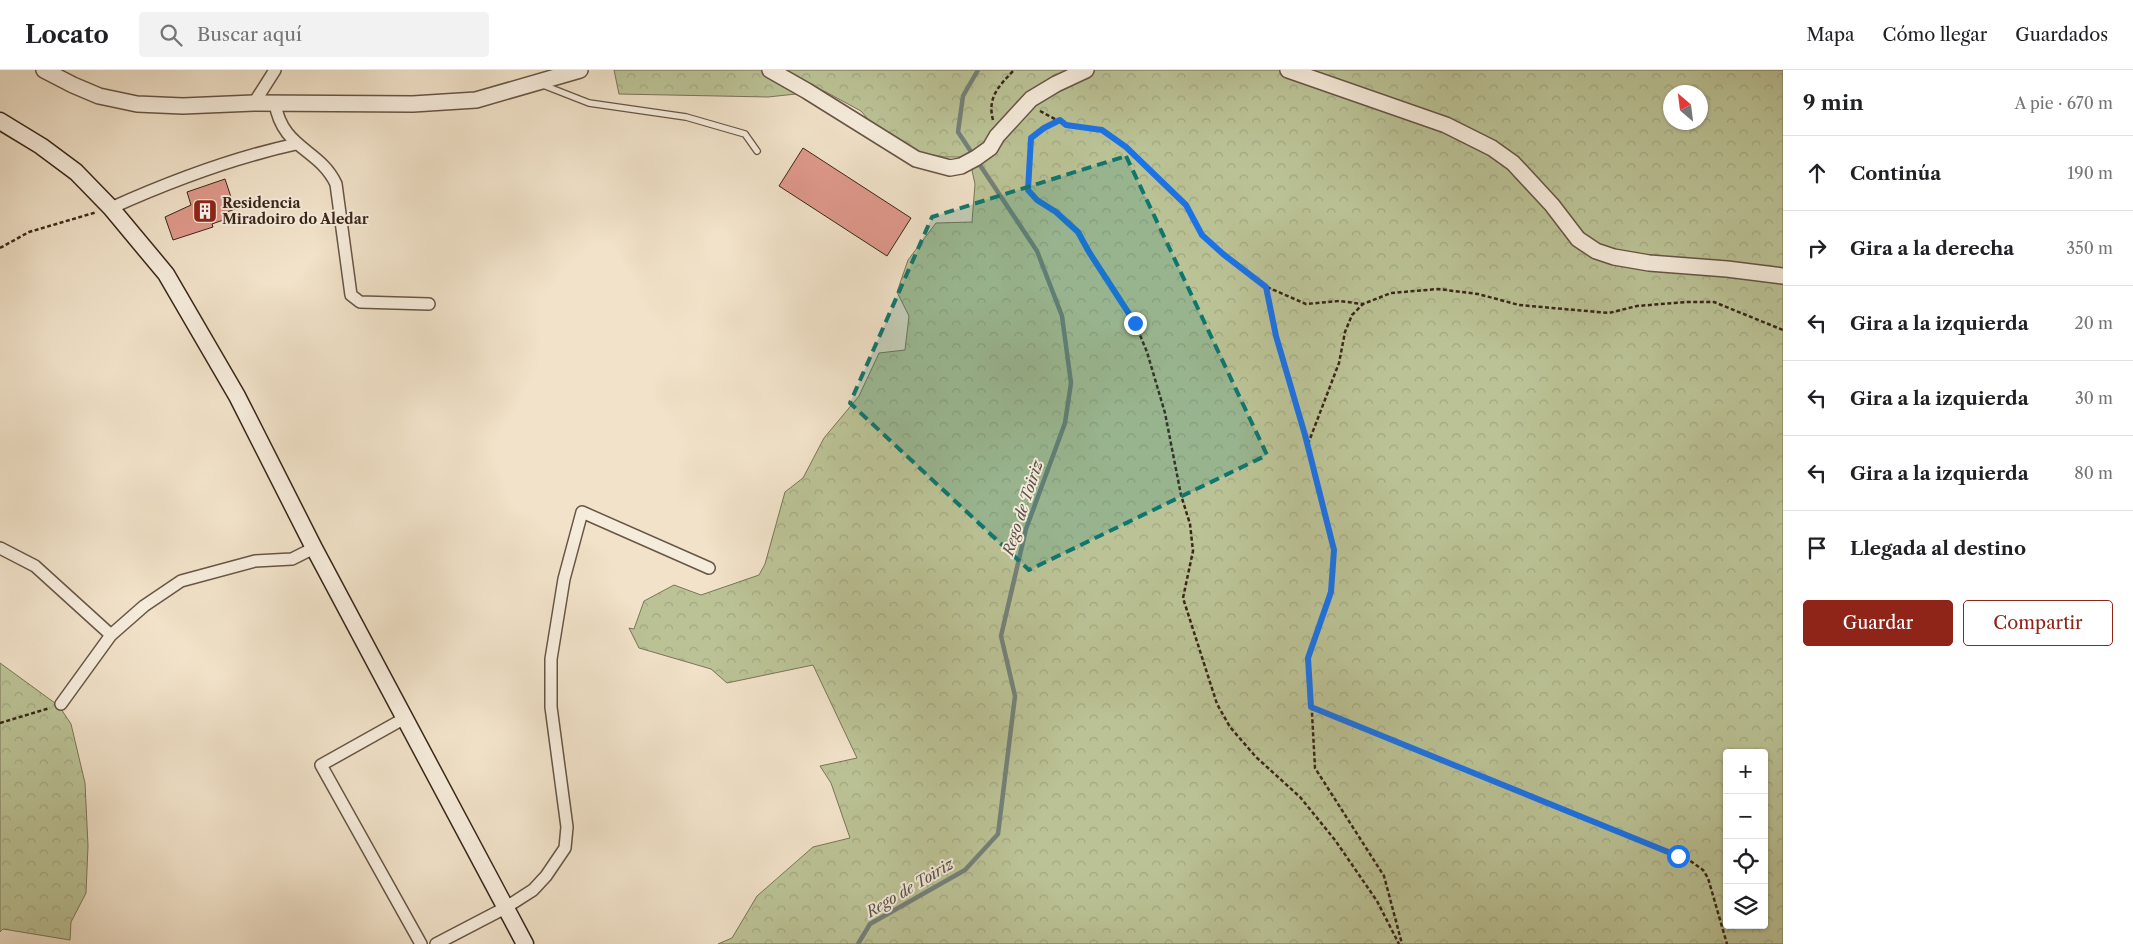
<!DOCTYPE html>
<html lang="es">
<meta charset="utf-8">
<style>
:root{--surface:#fff;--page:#f2f2f2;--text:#202124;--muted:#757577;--line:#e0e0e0;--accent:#8f2418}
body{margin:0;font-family:"Libre Caslon Text",serif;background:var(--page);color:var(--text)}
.controls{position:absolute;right:15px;bottom:15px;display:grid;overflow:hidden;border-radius:5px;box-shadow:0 1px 4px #0004}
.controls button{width:45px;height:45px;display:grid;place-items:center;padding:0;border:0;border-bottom:1px solid var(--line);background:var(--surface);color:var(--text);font:25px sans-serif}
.compass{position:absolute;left:1663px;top:15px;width:45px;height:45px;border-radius:50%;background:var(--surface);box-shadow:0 1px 4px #0004;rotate:332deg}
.stop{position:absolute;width:15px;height:15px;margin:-11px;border:4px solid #1a73e8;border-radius:50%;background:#fff}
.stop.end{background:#1a73e8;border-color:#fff;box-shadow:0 1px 5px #0008}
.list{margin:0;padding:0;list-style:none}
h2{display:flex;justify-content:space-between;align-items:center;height:65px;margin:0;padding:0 20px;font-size:21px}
h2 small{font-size:16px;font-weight:400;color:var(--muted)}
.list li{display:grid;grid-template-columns:32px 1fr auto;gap:15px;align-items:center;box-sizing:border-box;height:75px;padding:0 20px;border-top:1px solid var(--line)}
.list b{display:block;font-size:19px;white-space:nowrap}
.list em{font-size:16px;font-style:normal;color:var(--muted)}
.actions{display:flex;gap:10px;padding:15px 20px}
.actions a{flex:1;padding:11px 0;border:1px solid var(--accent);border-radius:5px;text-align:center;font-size:18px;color:var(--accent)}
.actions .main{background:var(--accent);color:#fff}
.icon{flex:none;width:28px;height:28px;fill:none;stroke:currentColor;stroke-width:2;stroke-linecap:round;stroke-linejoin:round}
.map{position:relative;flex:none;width:1783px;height:874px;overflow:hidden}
header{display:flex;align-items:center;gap:30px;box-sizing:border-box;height:70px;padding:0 25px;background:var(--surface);border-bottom:1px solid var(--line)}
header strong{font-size:24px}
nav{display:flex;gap:28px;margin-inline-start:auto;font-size:18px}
.search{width:350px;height:45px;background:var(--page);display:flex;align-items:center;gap:12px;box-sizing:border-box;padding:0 18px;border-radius:5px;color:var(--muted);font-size:19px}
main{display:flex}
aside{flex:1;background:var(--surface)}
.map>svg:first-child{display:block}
.forest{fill:url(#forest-crowns);stroke:#7a7458;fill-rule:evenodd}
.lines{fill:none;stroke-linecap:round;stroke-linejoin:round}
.stream{stroke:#74817a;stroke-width:4.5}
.building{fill:#df988b;stroke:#392619}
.service-casing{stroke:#675545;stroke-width:8}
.minor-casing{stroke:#675545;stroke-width:14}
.tertiary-casing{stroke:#675545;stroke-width:18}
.secondary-casing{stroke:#392619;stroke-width:19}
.path{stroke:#392619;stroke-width:2.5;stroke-dasharray:4 2.5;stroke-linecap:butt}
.service{stroke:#f6ecdc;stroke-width:5.5}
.minor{stroke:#f6ecdc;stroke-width:11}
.tertiary{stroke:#f6ecdc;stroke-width:15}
.secondary{stroke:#f6ecdc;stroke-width:16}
.route{stroke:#1a73e8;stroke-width:6}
.marked{fill:#0f766e;fill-opacity:0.2;stroke:#0f766e;stroke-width:4;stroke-dasharray:10 6;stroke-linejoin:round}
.labels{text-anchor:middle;stroke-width:4;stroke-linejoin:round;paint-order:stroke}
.poi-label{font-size:14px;font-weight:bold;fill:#392619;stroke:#f6ecdc;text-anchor:start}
.water-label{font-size:15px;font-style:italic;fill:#565349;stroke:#f6ecdc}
</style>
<header>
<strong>Locato</strong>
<div class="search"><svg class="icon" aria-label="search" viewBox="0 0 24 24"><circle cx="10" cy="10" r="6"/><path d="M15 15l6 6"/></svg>Buscar aquí</div>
<nav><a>Mapa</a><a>Cómo llegar</a><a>Guardados</a></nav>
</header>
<main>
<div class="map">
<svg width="1783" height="874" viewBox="0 0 1783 874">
<defs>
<pattern id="forest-crowns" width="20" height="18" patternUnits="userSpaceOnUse" patternTransform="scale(1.25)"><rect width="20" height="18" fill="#bbc396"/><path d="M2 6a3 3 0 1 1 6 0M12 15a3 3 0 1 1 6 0" fill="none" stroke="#a2a781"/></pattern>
</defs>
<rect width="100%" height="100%" fill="#f1e2c9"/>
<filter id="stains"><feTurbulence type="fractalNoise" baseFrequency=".004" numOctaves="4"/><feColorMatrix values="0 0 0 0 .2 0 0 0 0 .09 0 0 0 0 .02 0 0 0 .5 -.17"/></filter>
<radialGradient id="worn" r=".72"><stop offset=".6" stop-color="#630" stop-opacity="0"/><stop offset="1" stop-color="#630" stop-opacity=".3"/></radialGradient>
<path class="forest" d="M614 0H1783V874H718L732 868 757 826 813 777 850 768 831 713 820 696 857 688 813 595 727 613 711 599 639 578 629 558 634 559 644 531 674 515 701 525 759 505 765 494 785 422 803 408 824 368 859 326 879 283 905 280 909 246 897 222 908 190 936 153 972 152 975 114 969 87H944L906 80 880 63 861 41 824 21 768 27 619 24ZM1670 22H1700V52H1670ZM1727 683H1764V855H1727Z
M0 593 59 636 71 654 85 713 88 776 86 823 71 852 70 870 3 859 0 862Z"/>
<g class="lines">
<path class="stream" d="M858 874 870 854 965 800 998 764 1015 626 1001 566 1026 459 1065 353 1071 313 1062 246 1037 181 958 62 963 26 978 0"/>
</g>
<path class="building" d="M803 78 911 148 887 186 779 116Z
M225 109 235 139 227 142 229 148 212 154 213 157 173 170 165 147 191 135 187 122Z"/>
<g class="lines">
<defs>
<path id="service" d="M543 15 589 33 686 47 745 64 757 81"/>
<path id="minor" d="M254 33 275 0
M275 33C282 79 320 79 336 114L351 225 360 232 429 234
M111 138C171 111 232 88 296 74
M0 478 35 496 111 565
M61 634 111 565 144 536 181 511 255 491 292 489 314 478
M405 648 321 695 421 874
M436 874 505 838 533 820 546 806 565 778 567 757 551 637V589L564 509 582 442 709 498"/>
<path id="tertiary" d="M44 0 73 15 99 26 137 34 183 36 254 33 413 34 476 30 580 0
M770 0 807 21 916 89 950 98 961 96 976 88 990 78 997 66 1031 29 1056 14 1086 0
M1288 0 1446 55 1492 78 1513 93 1552 135 1578 169 1596 181 1614 187 1649 193 1727 199 1783 206"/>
<path id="secondary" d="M0 51 41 76 76 102 111 138 166 204 237 326 314 478 525 874"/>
</defs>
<use href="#service" class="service-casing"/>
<use href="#minor" class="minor-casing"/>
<use href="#tertiary" class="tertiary-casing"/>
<use href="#secondary" class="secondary-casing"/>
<path class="path" d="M1040 41 1066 55 1102 60 1126 77 1186 135 1202 165 1223 184 1267 217 1276 266 1305 365 1335 480 1331 522 1309 588 1315 698 1384 806 1402 874
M993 50C987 27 999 16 1014 0
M1060 50 1044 58 1031 68 1028 120 1037 130 1056 142 1078 162 1089 182 1135 253 1147 282 1165 343 1181 425 1190 454 1193 481 1183 528 1217 634 1230 657 1256 687 1300 727 1335 770 1377 831 1399 874
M0 178 29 162 97 142
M1267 217 1306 234 1339 231 1363 234 1391 223 1438 219 1478 224 1519 235 1609 243 1637 236 1687 232H1714L1783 260
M1308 374 1339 293 1345 262 1352 245 1363 234
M1311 637 1689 790 1703 800 1708 808 1727 874
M0 653 50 638"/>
<use href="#service" class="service"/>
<use href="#minor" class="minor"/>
<use href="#tertiary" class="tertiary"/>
<use href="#secondary" class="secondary"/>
</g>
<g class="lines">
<path class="route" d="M1135 253 1089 182 1078 162 1056 142 1037 130 1028 120 1031 68 1044 58 1060 50 1066 55 1102 60 1126 77 1186 135 1202 165 1223 184 1266 217 1276 266 1305 365 1334 480 1331 522 1308 588 1311 637 1678 786"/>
</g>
<path class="marked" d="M1126 86 1267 385 1029 500 850 333 932 147Z"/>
<defs>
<symbol id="building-square" viewBox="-11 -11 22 22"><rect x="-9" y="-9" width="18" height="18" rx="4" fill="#8f2418" stroke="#f6ecdc"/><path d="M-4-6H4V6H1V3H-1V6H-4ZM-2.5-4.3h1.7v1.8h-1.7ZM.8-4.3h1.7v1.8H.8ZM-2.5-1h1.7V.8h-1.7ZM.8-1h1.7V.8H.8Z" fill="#fff"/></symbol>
</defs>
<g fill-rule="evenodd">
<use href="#building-square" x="191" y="127" width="28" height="28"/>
</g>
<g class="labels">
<g class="poi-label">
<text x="222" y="138">Residencia<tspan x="222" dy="16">Miradoiro do Aledar</tspan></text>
</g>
<g class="water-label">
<text transform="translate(1023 438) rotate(-72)" y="5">Rego de Toiriz</text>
<text transform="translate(910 818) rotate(-31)" y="5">Rego de Toiriz</text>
</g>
</g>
<rect width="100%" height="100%" filter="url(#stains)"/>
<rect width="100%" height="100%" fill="url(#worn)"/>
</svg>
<div class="controls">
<button>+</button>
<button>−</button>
<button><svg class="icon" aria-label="locate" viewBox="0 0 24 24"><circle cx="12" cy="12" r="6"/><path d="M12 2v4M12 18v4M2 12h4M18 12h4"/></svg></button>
<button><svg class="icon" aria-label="layers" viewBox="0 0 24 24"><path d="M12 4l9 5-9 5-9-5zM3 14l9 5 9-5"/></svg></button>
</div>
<svg class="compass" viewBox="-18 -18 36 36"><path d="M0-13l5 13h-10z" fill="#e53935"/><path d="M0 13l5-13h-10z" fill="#757577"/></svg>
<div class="stop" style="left:1678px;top:786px"></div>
<div class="stop end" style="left:1135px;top:253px"></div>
</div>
<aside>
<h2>9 min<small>A pie · 670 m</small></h2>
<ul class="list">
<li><svg class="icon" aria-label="ahead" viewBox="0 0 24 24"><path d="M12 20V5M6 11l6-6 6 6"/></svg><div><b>Continúa</b></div><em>190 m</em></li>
<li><svg class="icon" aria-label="right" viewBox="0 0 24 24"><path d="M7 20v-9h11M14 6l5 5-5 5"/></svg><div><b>Gira a la derecha</b></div><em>350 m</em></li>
<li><svg class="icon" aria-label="left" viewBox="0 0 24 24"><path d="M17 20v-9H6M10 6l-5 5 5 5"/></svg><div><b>Gira a la izquierda</b></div><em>20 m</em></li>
<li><svg class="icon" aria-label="left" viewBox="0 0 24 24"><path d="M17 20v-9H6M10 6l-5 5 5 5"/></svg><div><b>Gira a la izquierda</b></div><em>30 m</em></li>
<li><svg class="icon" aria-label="left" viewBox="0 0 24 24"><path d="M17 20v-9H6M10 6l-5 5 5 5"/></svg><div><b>Gira a la izquierda</b></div><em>80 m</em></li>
<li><svg class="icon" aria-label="arrive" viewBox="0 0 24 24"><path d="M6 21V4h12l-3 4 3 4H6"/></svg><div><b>Llegada al destino</b></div></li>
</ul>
<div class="actions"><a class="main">Guardar</a><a>Compartir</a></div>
</aside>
</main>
